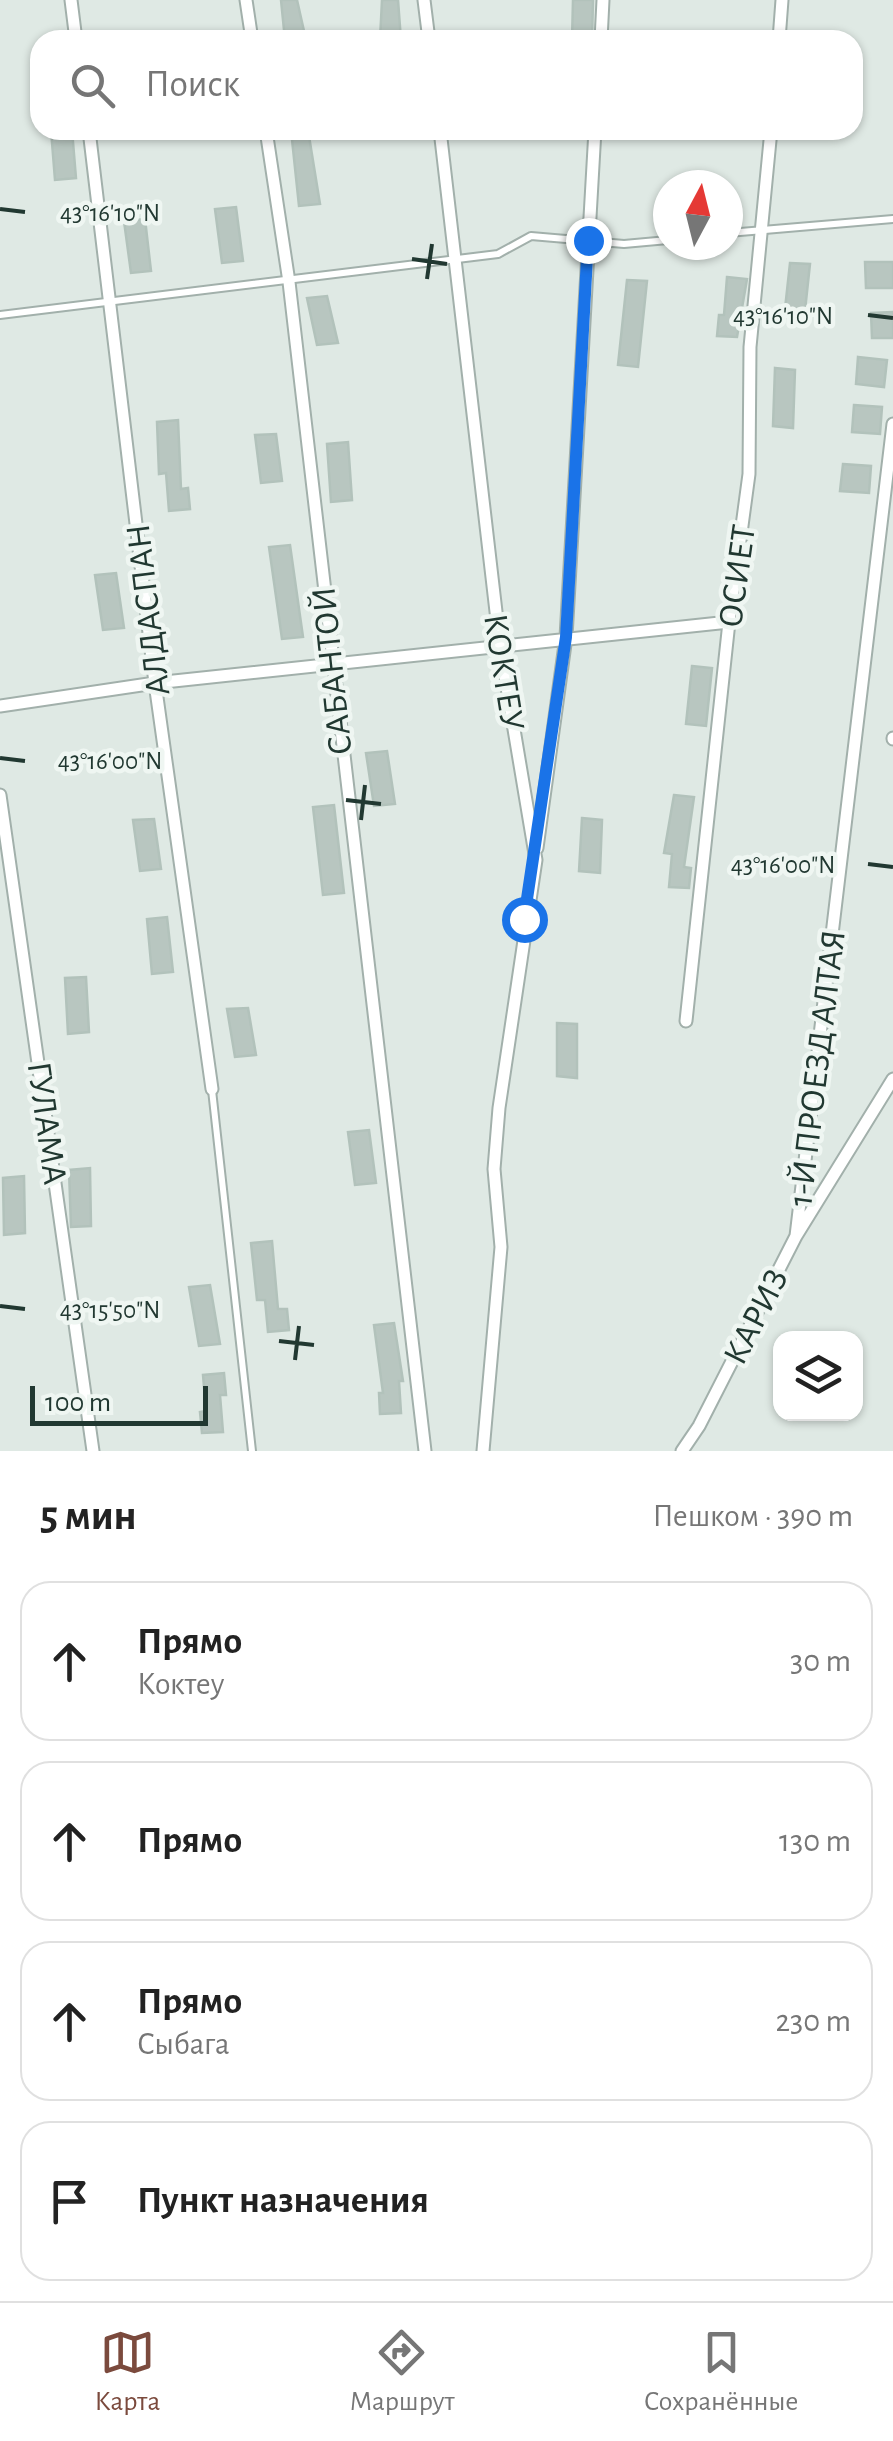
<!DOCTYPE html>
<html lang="ru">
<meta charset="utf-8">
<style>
:root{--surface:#fff;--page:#f2f2f2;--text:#222;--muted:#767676;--line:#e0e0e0;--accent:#7b4a3d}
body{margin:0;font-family:"Alegreya Sans",sans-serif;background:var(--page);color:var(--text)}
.controls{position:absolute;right:30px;bottom:30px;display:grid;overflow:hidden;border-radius:20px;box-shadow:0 2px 8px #0004}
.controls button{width:90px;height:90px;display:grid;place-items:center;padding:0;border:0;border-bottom:2px solid var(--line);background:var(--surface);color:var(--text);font:50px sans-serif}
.compass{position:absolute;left:653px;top:170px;width:90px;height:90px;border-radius:50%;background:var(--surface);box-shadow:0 2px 8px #0004;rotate:7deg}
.scale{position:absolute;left:30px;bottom:25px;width:178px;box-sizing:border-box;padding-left:10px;border:5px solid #213831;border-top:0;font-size:28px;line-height:35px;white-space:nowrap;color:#213831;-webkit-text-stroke:8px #eff6f2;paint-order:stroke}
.stop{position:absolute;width:30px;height:30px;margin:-22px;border:8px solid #1a73e8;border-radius:50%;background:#fff}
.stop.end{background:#1a73e8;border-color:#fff;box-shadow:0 2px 10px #0008}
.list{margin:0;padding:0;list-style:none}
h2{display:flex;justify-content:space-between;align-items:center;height:130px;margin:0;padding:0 40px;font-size:42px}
h2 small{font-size:32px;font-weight:400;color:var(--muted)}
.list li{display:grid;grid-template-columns:65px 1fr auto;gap:30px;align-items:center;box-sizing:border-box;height:160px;margin:0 20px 20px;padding:0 20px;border:2px solid var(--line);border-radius:30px}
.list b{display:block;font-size:38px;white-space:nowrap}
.list p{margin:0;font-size:32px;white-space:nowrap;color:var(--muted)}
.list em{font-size:32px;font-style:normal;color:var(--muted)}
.icon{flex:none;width:55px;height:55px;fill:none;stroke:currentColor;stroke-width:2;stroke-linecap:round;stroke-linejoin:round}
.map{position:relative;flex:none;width:893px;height:1451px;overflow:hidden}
.search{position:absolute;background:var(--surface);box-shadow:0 2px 8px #0004;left:30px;right:30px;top:30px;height:110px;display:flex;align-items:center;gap:25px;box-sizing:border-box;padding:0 35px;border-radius:30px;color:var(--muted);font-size:38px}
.sheet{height:850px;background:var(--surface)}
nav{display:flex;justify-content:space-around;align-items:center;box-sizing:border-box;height:140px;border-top:2px solid var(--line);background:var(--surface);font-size:28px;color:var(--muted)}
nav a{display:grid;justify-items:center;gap:5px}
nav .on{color:var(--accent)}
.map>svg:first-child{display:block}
.building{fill:#b8c6c0;stroke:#b2c2bb;stroke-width:2.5}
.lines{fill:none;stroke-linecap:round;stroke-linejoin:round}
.lane-casing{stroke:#a2b0ab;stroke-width:10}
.street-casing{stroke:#a2b0ab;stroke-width:15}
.lane{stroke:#fff;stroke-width:6}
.street{stroke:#fff;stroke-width:11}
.route{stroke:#1a73e8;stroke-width:12}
.ticks{fill:none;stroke:#213831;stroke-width:4}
.labels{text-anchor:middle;stroke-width:9;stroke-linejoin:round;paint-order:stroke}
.street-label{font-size:35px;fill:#213831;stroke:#eff6f2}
.ticks-label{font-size:25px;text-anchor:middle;fill:#213831;stroke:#eff6f2;stroke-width:9;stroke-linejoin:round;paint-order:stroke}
</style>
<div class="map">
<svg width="893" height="1451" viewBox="0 0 893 1451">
<rect width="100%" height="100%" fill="#dfe9e4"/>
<path class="building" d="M281 0H297L306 40H285Z
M382 0H398L401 40H380Z
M573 0H593L592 40H572Z
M51 130H72L76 178 55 180Z
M291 130H308L320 204 299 206Z
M236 207 243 261 222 263 215 209Z
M145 219 151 271 131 273 124 221Z
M865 262H893V288H866Z
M790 263 810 264 804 320 784 318Z
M727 277 747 279 737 337 717 336 719 315H724Z
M627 280 647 281 638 367 618 365Z
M327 296 338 343 317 345 307 298Z
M893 312V338H872L871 313Z
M858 357 887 360 884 387 856 384Z
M775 368 795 370 793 428 773 426Z
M854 405 882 407 880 434 852 432Z
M178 420 181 489 188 488 190 509 169 511 166 473 159 474 157 422Z
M276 434 282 481 261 483 255 435Z
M348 442 352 500 331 502 327 444Z
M843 464 871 466 869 493 840 491Z
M290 545 303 637 282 639 269 547Z
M116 573 124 628 103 630 95 575Z
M692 666 712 668 706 726 686 724Z
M387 751 395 804 374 806 366 753Z
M674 795 694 797 684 867 691 868 689 888 669 887 672 854 664 853Z
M334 805 344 893 323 895 313 807Z
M582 818 602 820 600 873 579 871Z
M154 819 161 869 140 871 133 820Z
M167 917 173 972 152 974 147 919Z
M86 977 89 1032 68 1034 65 978Z
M248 1008 256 1055 235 1057 227 1009Z
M557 1023 577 1024V1078L557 1076Z
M369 1130 376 1183 355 1185 348 1132Z
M90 1168 91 1226 71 1227 69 1170Z
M24 1176 25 1233 4 1235 3 1178Z
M272 1241 278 1309H287L289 1330 268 1332 265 1300H257L251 1243Z
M210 1285 220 1344 199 1346 189 1287Z
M394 1323 403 1381H399L401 1413 380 1414 379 1393H383L374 1325Z
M224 1373 226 1395H220L223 1432 202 1433 200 1412 206 1411 203 1375Z"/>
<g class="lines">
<defs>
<path id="lane" d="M728 233 893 219
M0 315 498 254 531 236 624 244 668 240
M212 1090 252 1451"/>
<path id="street" d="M71 0 76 40
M246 0 252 40
M424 0 429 40
M601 40 603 0
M779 40 782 0
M89 130 155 683 212 1089
M266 130 289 282 425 1451
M440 130 500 646 536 860 499 1108 494 1169 501 1247 483 1451
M0 706 155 683 729 622
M893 739V738
M0 795 93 1451
M537 848 566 637 595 130
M686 1021 729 622 749 474 750 347 771 130
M796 1236 893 424
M682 1451 699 1426 796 1236 893 1079"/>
</defs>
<use href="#lane" class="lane-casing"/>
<use href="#street" class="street-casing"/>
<use href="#lane" class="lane"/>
<use href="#street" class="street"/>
</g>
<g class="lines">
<path class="route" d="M524 919 566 637 588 240"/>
</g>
<path class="ticks" d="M0 209 25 212M412 259 447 264M427 279 432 244M868 315 893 318M0 758 25 761M346 800 381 804M361 820 365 785M868 864 893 867M0 1306 25 1309M279 1341 314 1345M295 1360 299 1326"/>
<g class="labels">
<g class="street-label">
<text transform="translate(736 576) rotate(-82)" y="12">ОСИЕТ</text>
<text transform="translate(147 610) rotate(-97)" y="12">АЛДАСПАН</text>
<text transform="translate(331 671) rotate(-96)" y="12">САБАНТОЙ</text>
<text transform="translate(505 672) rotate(81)" y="12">КОКТЕУ</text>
<text transform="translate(816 1068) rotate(-83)" y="12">1-Й ПРОЕЗД АЛТАЯ</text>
<text transform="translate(48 1123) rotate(82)" y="12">ГУЛАМА</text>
<text transform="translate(755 1316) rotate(-63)" y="12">КАРИЗ</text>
</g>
</g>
<g class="ticks-label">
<text x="110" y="221">43°16'10"N</text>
<text x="783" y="324">43°16'10"N</text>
<text x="110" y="769">43°16'00"N</text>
<text x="783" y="873">43°16'00"N</text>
<text x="110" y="1318">43°15'50"N</text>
</g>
</svg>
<div class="controls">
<button><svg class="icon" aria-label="layers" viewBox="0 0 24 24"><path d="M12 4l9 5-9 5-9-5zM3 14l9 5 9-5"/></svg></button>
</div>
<svg class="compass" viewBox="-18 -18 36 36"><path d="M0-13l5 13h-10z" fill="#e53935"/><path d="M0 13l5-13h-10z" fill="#767676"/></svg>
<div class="scale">100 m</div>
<div class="stop" style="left:524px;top:919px"></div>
<div class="stop end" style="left:588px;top:240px"></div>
<div class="search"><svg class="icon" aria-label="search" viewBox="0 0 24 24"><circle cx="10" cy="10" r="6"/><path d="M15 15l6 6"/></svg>Поиск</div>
</div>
<section class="sheet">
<h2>5 мин<small>Пешком · 390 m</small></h2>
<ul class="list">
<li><svg class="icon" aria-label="ahead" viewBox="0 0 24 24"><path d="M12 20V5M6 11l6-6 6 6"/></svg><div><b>Прямо</b><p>Коктеу</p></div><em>30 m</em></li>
<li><svg class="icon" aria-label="ahead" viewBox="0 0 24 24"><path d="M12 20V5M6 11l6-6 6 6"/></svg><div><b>Прямо</b></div><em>130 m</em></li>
<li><svg class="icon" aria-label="ahead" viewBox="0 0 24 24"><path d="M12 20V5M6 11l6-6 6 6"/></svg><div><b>Прямо</b><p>Сыбага</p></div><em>230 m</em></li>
<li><svg class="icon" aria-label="arrive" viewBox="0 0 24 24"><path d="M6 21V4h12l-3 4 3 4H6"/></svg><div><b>Пункт назначения</b></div></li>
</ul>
</section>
<nav>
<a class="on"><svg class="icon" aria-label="map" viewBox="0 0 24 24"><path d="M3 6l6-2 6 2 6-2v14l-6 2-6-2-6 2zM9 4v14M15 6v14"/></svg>Карта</a>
<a><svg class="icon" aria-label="directions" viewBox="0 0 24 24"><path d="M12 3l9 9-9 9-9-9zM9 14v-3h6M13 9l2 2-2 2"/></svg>Маршрут</a>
<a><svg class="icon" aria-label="saved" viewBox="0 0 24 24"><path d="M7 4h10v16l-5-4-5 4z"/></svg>Сохранённые</a>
</nav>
